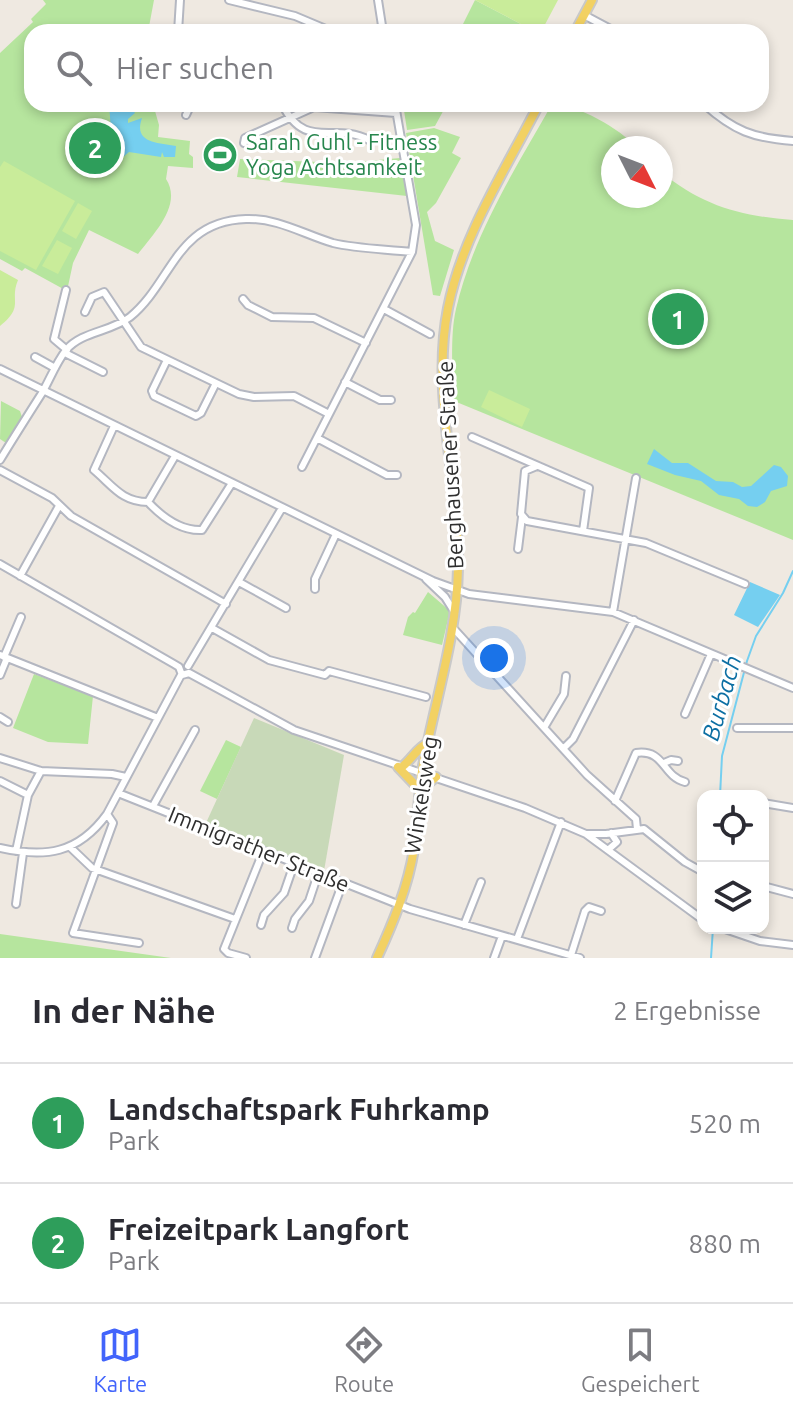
<!DOCTYPE html>
<html lang="de">
<meta charset="utf-8">
<style>
:root{--surface:#fff;--page:#f2f2f3;--text:#2b2b33;--muted:#7c7c81;--line:#e1e1e2;--accent:#4264fb}
body{margin:0;font-family:Ubuntu,sans-serif;background:var(--page);color:var(--text)}
.controls{position:absolute;right:24px;bottom:24px;display:grid;overflow:hidden;border-radius:16px;box-shadow:0 4px 12px #0003}
.controls button{width:72px;height:72px;display:grid;place-items:center;padding:0;border:0;border-bottom:2px solid var(--line);background:var(--surface);color:var(--text);font:40px sans-serif}
.compass{position:absolute;left:601px;top:136px;width:72px;height:72px;border-radius:50%;background:var(--surface);box-shadow:0 4px 12px #0003;rotate:132deg}
.you{position:absolute;left:494px;top:658px;width:28px;height:28px;margin:-20px;border:6px solid #fff;border-radius:50%;background:#1a73e8;box-shadow:0 0 0 12px #1a73e833}
.badge{display:grid;place-items:center;width:52px;height:52px;border-radius:50%;background:var(--accent);color:#fff;font-size:26px;font-weight:700}
.pin{position:absolute;translate:-50% -50%;border:4px solid #fff;box-shadow:0 2px 8px #0006}
.list{margin:0;padding:0;list-style:none}
h2{display:flex;justify-content:space-between;align-items:center;height:104px;margin:0;padding:0 32px;font-size:34px}
h2 small{font-size:26px;font-weight:400;color:var(--muted)}
.list li{display:grid;grid-template-columns:52px 1fr auto;gap:24px;align-items:center;box-sizing:border-box;height:120px;padding:0 32px;border-top:2px solid var(--line)}
.list b{display:block;font-size:30px;white-space:nowrap}
.list p{margin:0;font-size:26px;white-space:nowrap;color:var(--muted)}
.list em{font-size:26px;font-style:normal;color:var(--muted)}
.icon{flex:none;width:44px;height:44px;fill:none;stroke:currentColor;stroke-width:2;stroke-linecap:round;stroke-linejoin:round}
.map{position:relative;flex:none;width:793px;height:958px;overflow:hidden}
.search{position:absolute;background:var(--surface);box-shadow:0 4px 12px #0003;left:24px;right:24px;top:24px;height:88px;display:flex;align-items:center;gap:20px;box-sizing:border-box;padding:0 28px;border-radius:24px;color:var(--muted);font-size:30px}
.sheet{height:344px;background:var(--surface)}
nav{display:flex;justify-content:space-around;align-items:center;box-sizing:border-box;height:112px;border-top:2px solid var(--line);background:var(--surface);font-size:22px;color:var(--muted)}
nav a{display:grid;justify-items:center;gap:4px}
nav .on{color:var(--accent)}
.map>svg:first-child{display:block}
.green{fill:#b6e59e}
.cemetery{fill:#c8d9b8}
.pitch{fill:#c9ec9a}
.water{fill:#75cff0}
.lines{fill:none;stroke-linecap:round;stroke-linejoin:round}
.stream{stroke:#75cff0;stroke-width:2}
.minor-casing{stroke:#b4b7c1;stroke-width:10}
.major-casing{stroke:#c9c9c9;stroke-width:12}
.minor{stroke:#fff;stroke-width:6}
.major{stroke:#f2d163;stroke-width:8}
.labels{text-anchor:middle;stroke-width:6;stroke-linejoin:round;paint-order:stroke}
.leisure-label{font-size:22px;fill:#27864d;stroke:#fff;text-anchor:start}
.street-label{font-size:22px;fill:#2e2e2e;stroke:#fff}
.water-label{font-size:24px;font-style:italic;fill:#0d6fa3;stroke:#fff}
</style>
<div class="map">
<svg width="793" height="958" viewBox="0 0 793 958">
<rect width="100%" height="100%" fill="#efe9e1"/>
<path class="green" d="M43 0H154L148 32H32V104H153L159 125 158 137 190 141 189 154 193 157V168L168 166 166 179C183 205 153 234 138 254L89 230 73 263 67 291 25 268 22 271 0 259V53L33 22 31 19 46 4Z
M475 0 536 32H459Z
M403 104H447L435 126 407 130Z
M552 104C577 104 621 129 637 148H613V196H661V172C703 206 740 216 793 220V540L454 401 452 394C453 367 450 335 456 309 473 235 515 169 552 104Z
M434 128 460 137 452 153 461 158 436 203 427 212 435 241 454 250 440 296 433 295 406 133Z
M400 158 407 196 237 177 240 159 345 163Z
M1 401 20 411 22 417 6 443 0 439Z
M428 592 450 611 442 645 403 635 408 617 413 612 415 613Z
M34 674 93 696 88 744 48 742 13 728Z
M226 740 241 747 217 799 200 791Z
M0 934 171 958H0Z"/>
<path class="cemetery" d="M254 718 344 755 324 871 206 823Z"/>
<path class="pitch" d="M475 0H558L541 32H536Z
M4 161 75 201 36 270 0 251V167Z
M78 203 92 211 76 239 62 231Z
M57 240 72 248 58 274 42 266Z
M0 270 18 280C9 301 25 306 0 326Z
M489 390 530 409 522 427 481 407Z"/>
<path class="water" d="M109 104H128L135 113 128 119V123L142 118C133 143 157 143 176 146L175 157H164L162 152 161 157 129 152 122 158 109 156 103 145 105 136 111 130Z
M654 449 672 463H688L716 481 733 482 742 487 751 486 774 465 781 467 788 476 787 486 771 491 765 502 757 507 748 506 739 499 719 495 701 481 675 475 647 464Z
M750 582 780 595 758 627 734 615Z"/>
<g class="lines">
<path class="stream" d="M720 796 722 756 747 661 756 636 783 593 793 571
M711 958 713 928"/>
<defs>
<path id="minor" d="M229 0 295 16 333 32
M378 0 383 32
M584 15 616 32
M178 32 180 0
M282 104C306 152 333 121 369 140
M704 104C734 131 753 138 793 141
M186 115 191 104
M244 143 245 138 314 107 396 113
M66 290 54 339 67 350
M243 299 248 305 272 317 314 318 366 343
M384 309 430 334
M85 312 92 297 104 292 141 347 239 394 254 397 294 396 329 414
M65 353 103 372
M35 357 55 368
M167 360 152 391 154 396 196 416 201 413 216 383
M0 369 433 581 469 594 613 612 793 688
M345 382 380 400H391
M114 426 94 470C113 486 122 502 148 502 162 517 181 531 202 530L232 483
M472 437 589 488 583 531
M317 438 387 475H397
M0 460C14 437 28 415 42 393 50 379 56 363 66 350 82 331 111 332 130 317 172 283 176 221 246 219 278 218 303 234 333 243 358 249 386 249 412 252
M537 466 525 471 521 514 527 521 646 543 745 584
M302 467 412 252 416 225 395 104
M0 470 52 498 71 516 226 604
M148 502 175 456
M518 549 522 517
M0 564 174 664 179 667 182 675 189 673 294 730 525 808 586 834 703 920
M20 576 59 506
M426 579 445 597 455 613
M239 582 286 608
M315 589V579L336 534
M613 612 636 478
M212 628 269 660 325 675 329 671 426 697
M454 629 587 775 636 819 637 829
M0 655 158 718
M4 657 21 617
M188 666 282 508
M0 675 7 658
M685 714 711 654
M0 717 8 722
M545 726 564 694 566 676
M737 728H793
M564 748 573 739 634 620
M0 758 41 771 112 774 126 777
M664 763 671 760 678 761
M0 781 28 795
M118 793 410 909 580 958
M615 801 636 753C665 749 662 776 685 782
M763 803 793 808
M153 806 195 730
M107 814 113 823 73 933 139 943
M586 834H606L644 829 685 862 703 872
M70 847 92 868 235 919
M0 848C45 858 78 854 107 814L181 675
M609 849 617 842 611 833
M16 851 28 795 41 771
M763 886 793 894
M16 904 23 853
M261 925 264 915 284 893 294 864
M464 925 481 882
M292 928 295 919 309 901 318 874
M722 928 760 941 793 945
M517 939 561 822
M571 955 585 911 589 907 601 911
M246 958 228 953 224 949 263 852
M315 958 343 882
M494 958 502 936"/>
<path id="major" d="M575 32 592 0
M398 767 420 790
M402 767C412 759 417 748 428 743
M420 790 436 777
M377 958C393 923 408 887 414 849 418 823 418 797 422 771 434 703 457 637 458 568 459 482 431 394 448 308 462 236 506 169 539 104"/>
</defs>
<use href="#minor" class="minor-casing"/>
<use href="#major" class="major-casing"/>
<use href="#minor" class="minor"/>
<use href="#major" class="major"/>
</g>
<defs>
<symbol id="stadium-disc" viewBox="-11 -11 22 22"><circle r="9.5" fill="#2e9e5b" stroke="#fff"/><path d="M0-5a6.5 5 0 1 0 0 10a6.5 5 0 1 0 0-10ZM-3.5-1.8h7v3.6h-7Z" fill="#fff"/></symbol>
</defs>
<g fill-rule="evenodd">
<use href="#stadium-disc" x="200" y="135" width="40" height="40"/>
</g>
<g class="labels">
<g class="leisure-label">
<text x="246" y="150">Sarah Guhl - Fitness<tspan x="246" dy="25">Yoga Achtsamkeit</tspan></text>
</g>
<g class="street-label">
<text transform="translate(450 465) rotate(-93)" y="8">Berghausener Straße</text>
<text transform="translate(421 795) rotate(-81)" y="8">Winkelsweg</text>
<text transform="translate(259 849) rotate(22)" y="8">Immigrather Straße</text>
</g>
<g class="water-label">
<text transform="translate(722 698) rotate(-74)" y="8">Burbach</text>
</g>
</g>
</svg>
<div class="controls">
<button><svg class="icon" aria-label="locate" viewBox="0 0 24 24"><circle cx="12" cy="12" r="6"/><path d="M12 2v4M12 18v4M2 12h4M18 12h4"/></svg></button>
<button><svg class="icon" aria-label="layers" viewBox="0 0 24 24"><path d="M12 4l9 5-9 5-9-5zM3 14l9 5 9-5"/></svg></button>
</div>
<svg class="compass" viewBox="-18 -18 36 36"><path d="M0-13l5 13h-10z" fill="#e53935"/><path d="M0 13l5-13h-10z" fill="#7c7c81"/></svg>
<div class="you"></div>
<div class="pin badge" style="left:678px;top:319px;background:#2e9e5b">1</div>
<div class="pin badge" style="left:95px;top:148px;background:#2e9e5b">2</div>
<div class="search"><svg class="icon" aria-label="search" viewBox="0 0 24 24"><circle cx="10" cy="10" r="6"/><path d="M15 15l6 6"/></svg>Hier suchen</div>
</div>
<section class="sheet">
<h2>In der Nähe<small>2 Ergebnisse</small></h2>
<ul class="list">
<li><span class="badge" style="background:#2e9e5b">1</span><div><b>Landschaftspark Fuhrkamp</b><p>Park</p></div><em>520 m</em></li>
<li><span class="badge" style="background:#2e9e5b">2</span><div><b>Freizeitpark Langfort</b><p>Park</p></div><em>880 m</em></li>
</ul>
</section>
<nav>
<a class="on"><svg class="icon" aria-label="map" viewBox="0 0 24 24"><path d="M3 6l6-2 6 2 6-2v14l-6 2-6-2-6 2zM9 4v14M15 6v14"/></svg>Karte</a>
<a><svg class="icon" aria-label="directions" viewBox="0 0 24 24"><path d="M12 3l9 9-9 9-9-9zM9 14v-3h6M13 9l2 2-2 2"/></svg>Route</a>
<a><svg class="icon" aria-label="saved" viewBox="0 0 24 24"><path d="M7 4h10v16l-5-4-5 4z"/></svg>Gespeichert</a>
</nav>
